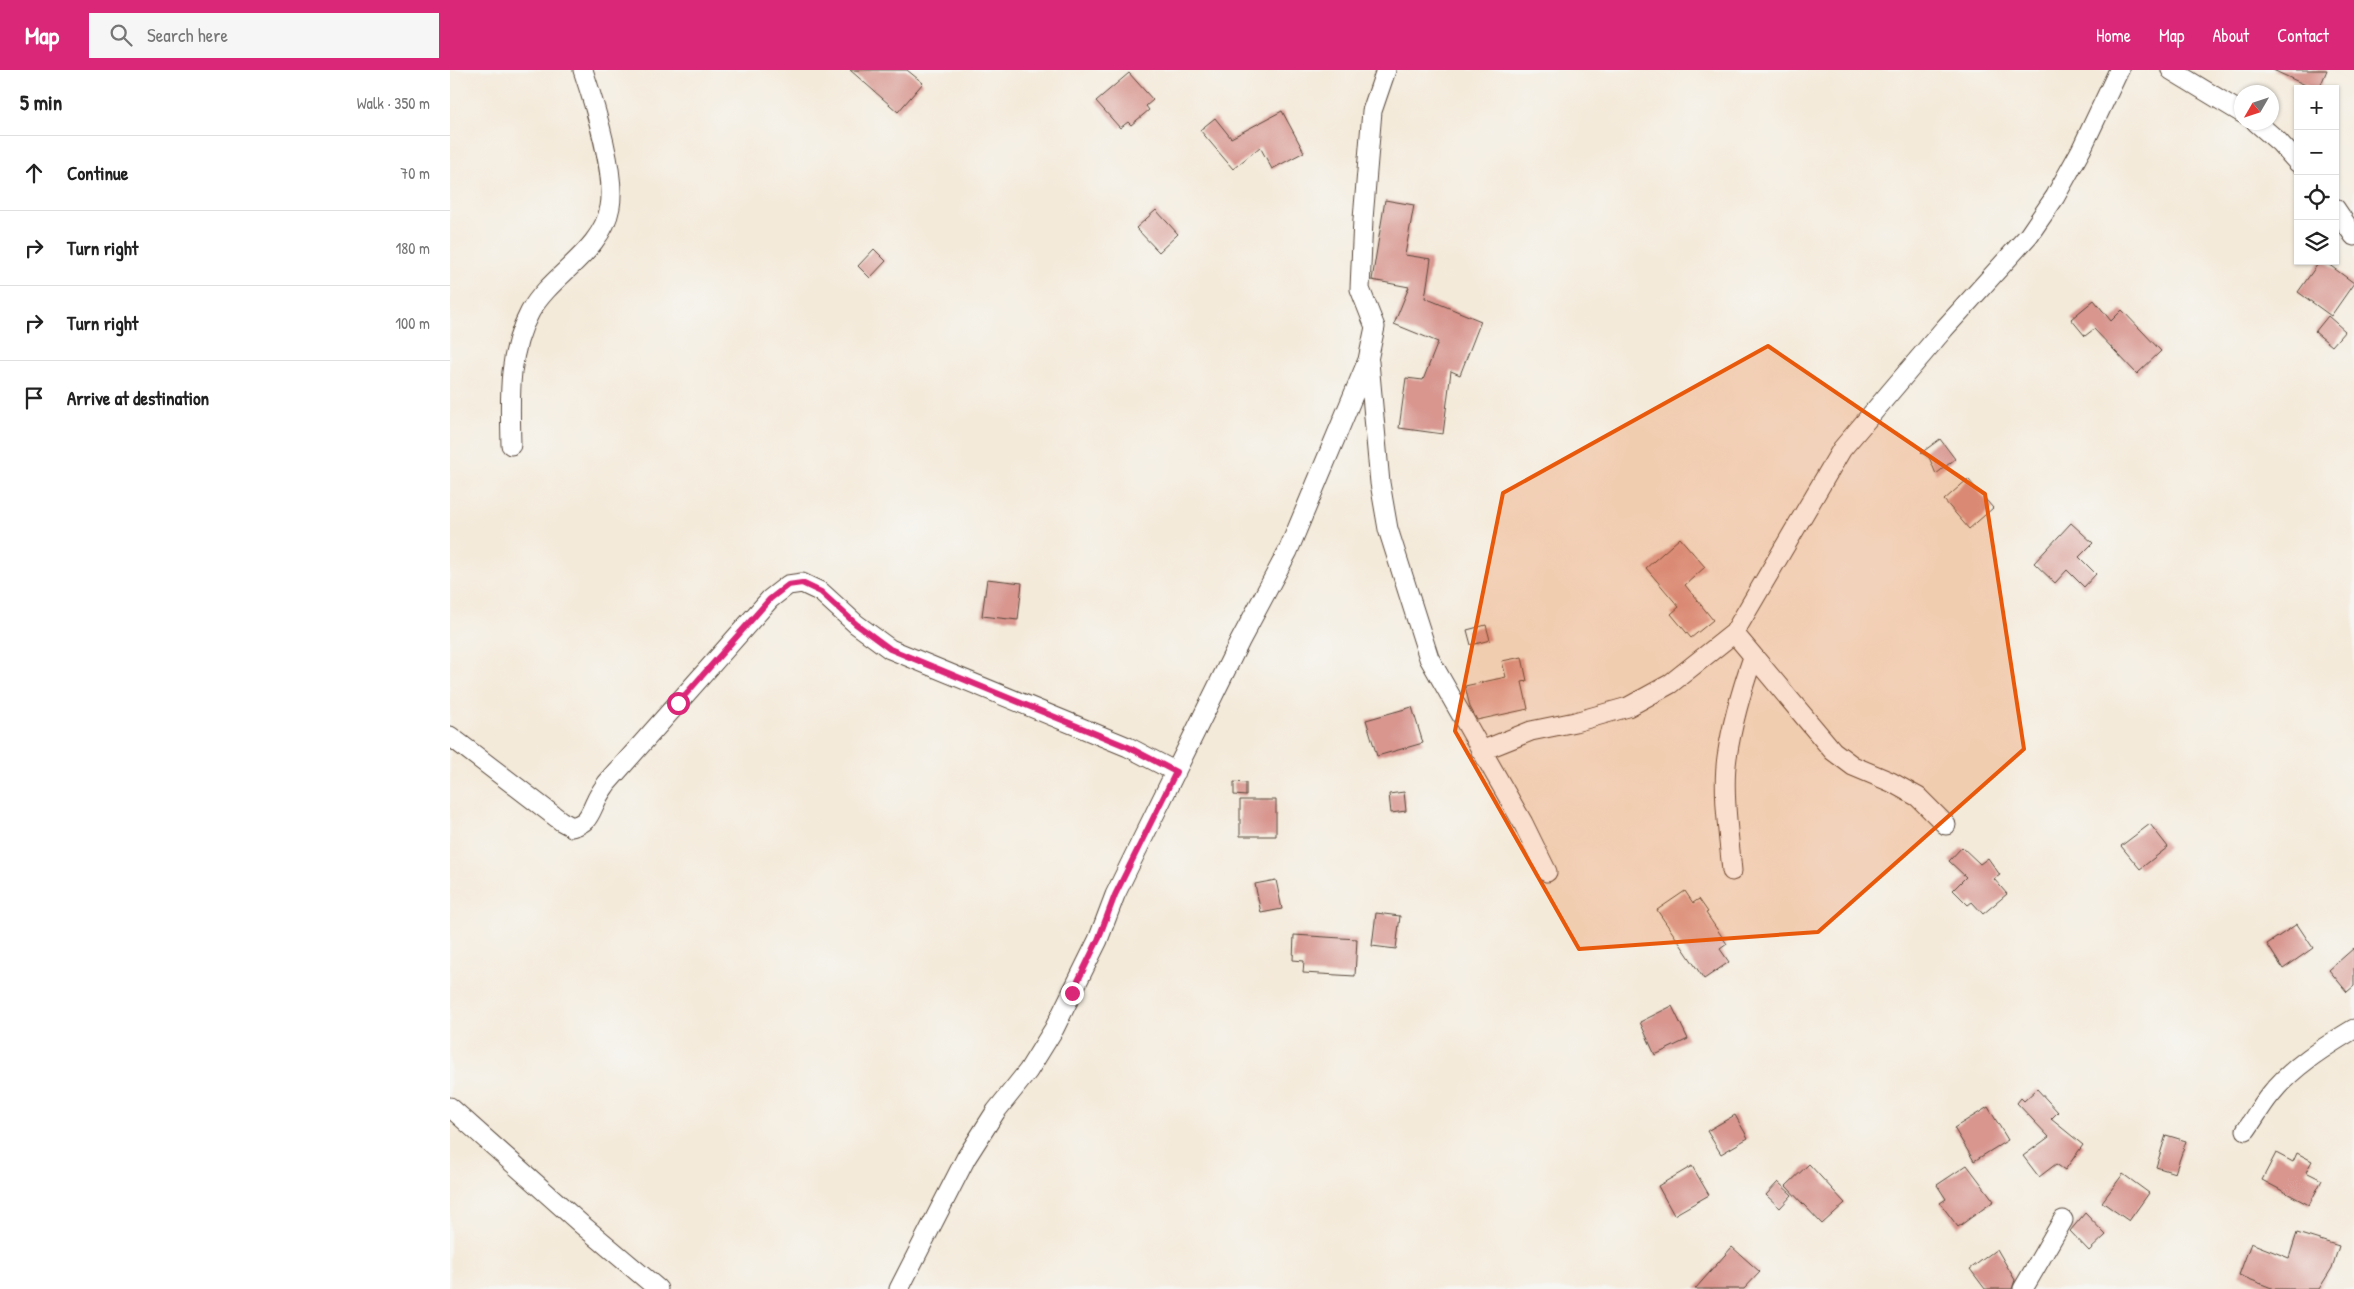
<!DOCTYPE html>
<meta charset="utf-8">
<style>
:root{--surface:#fff;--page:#f6f6f6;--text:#222;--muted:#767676;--line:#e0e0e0;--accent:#db2777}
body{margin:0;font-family:"Patrick Hand",sans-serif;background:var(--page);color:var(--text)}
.controls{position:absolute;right:15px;top:15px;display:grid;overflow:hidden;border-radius:0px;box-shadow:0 1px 4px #0004}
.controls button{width:45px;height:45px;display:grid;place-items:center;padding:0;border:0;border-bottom:1px solid var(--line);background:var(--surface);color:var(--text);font:25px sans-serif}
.compass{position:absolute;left:1784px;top:15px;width:45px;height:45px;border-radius:50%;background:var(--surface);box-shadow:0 1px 4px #0004;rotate:231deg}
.stop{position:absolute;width:15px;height:15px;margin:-11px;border:4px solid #db2777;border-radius:50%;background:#fff}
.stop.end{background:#db2777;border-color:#fff;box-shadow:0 1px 5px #0008}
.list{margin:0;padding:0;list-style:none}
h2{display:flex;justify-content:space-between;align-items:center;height:65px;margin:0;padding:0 20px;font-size:21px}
h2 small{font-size:16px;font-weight:400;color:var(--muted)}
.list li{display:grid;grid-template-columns:32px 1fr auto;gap:15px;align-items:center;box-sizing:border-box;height:75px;padding:0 20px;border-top:1px solid var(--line)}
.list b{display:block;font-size:19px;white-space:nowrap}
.list em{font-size:16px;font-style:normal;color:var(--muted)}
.icon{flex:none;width:28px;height:28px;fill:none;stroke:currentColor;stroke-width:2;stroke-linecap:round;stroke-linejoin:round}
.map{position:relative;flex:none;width:1904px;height:1219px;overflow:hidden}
header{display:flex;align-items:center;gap:30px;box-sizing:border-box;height:70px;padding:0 25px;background:var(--accent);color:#fff}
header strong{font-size:24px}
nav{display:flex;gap:28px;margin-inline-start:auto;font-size:18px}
.search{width:350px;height:45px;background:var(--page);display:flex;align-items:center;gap:12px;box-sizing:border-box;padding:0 18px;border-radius:0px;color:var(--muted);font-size:19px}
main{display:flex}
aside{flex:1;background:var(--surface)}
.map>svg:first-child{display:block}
.building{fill:#d8968f}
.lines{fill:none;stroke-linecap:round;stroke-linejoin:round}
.minor-casing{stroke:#57473a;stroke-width:21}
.minor{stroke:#fff;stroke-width:19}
.route{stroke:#db2777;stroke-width:6}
.marked{fill:#e8590c;fill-opacity:0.2;stroke:#e8590c;stroke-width:4;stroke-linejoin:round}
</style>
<header>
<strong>Map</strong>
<div class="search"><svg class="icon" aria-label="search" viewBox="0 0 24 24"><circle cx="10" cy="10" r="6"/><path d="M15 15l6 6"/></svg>Search here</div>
<nav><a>Home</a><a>Map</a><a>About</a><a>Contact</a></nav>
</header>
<main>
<aside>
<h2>5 min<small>Walk · 350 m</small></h2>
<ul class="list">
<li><svg class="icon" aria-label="ahead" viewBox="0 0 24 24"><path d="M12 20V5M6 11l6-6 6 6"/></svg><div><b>Continue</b></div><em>70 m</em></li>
<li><svg class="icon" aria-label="right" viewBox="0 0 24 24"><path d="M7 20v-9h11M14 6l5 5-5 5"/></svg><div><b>Turn right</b></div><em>180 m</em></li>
<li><svg class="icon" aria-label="right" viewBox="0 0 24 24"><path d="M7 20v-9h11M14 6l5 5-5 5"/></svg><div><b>Turn right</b></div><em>100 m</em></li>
<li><svg class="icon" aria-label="arrive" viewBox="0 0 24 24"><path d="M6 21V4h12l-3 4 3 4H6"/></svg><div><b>Arrive at destination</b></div></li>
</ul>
</aside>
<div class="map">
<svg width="1904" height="1219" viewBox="0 0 1904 1219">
<rect width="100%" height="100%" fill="#f6f6f2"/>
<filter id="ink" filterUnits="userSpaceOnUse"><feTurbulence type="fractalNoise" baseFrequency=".02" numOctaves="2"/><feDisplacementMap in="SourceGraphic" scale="10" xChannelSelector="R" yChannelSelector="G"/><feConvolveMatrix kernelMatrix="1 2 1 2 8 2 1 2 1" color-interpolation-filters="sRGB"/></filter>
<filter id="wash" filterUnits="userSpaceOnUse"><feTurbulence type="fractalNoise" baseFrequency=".0096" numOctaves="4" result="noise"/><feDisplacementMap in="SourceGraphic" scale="20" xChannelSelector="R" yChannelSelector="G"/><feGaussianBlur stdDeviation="1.12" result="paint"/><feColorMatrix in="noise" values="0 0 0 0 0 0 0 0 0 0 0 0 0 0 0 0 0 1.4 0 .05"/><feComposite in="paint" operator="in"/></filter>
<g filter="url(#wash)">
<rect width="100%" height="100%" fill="#f4eada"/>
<g id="blocks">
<path class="building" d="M400 0H457L473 13 448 42Z
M1823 0H1877L1869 19H1864Z
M679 3 703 30 696 36 699 40 681 55 678 52 670 58 646 31Z
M832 41 854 82 822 99 810 77 783 99 750 60 765 48 781 68Z
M935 130 964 135 955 185 981 189 975 228 1031 251 1010 305 1001 301 993 364 949 358 956 308 973 310 988 272 944 254 959 217 922 210Z
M706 140 728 164 709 182 686 158Z
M424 179 436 191 420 208 408 196Z
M1870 191H1874L1904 213 1881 246 1848 222Z
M1644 230 1661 251 1672 240 1711 281 1687 304 1644 259 1635 266 1621 249Z
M1878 246 1895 261 1882 276 1865 262Z
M1490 369 1505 389 1486 404 1479 387 1471 383Z
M1518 409 1543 438 1519 459 1494 430Z
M1621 453 1643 473 1629 487 1646 504 1634 517 1617 500 1605 513 1584 493Z
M1230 468 1255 497 1235 515 1263 550 1241 568 1221 544 1229 537 1196 498Z
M537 509 572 513 568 550 532 546Z
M1036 555 1040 570 1021 575 1017 560Z
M1072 587 1077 611 1072 612 1078 639 1027 650 1020 637 1015 616 1056 607 1052 591Z
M962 637 973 673 927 686 916 650Z
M784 712 796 713V726L784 725Z
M954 722 956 741 941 743 939 724Z
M790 730H826V766H790Z
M1700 754 1718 777 1690 799 1671 776Z
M1512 777 1530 794 1538 788 1550 805 1544 809 1557 824 1533 844 1522 832 1518 835 1503 820 1516 807 1499 791Z
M826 810 832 839 811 843 805 814Z
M1235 821 1243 833 1249 829 1258 842 1256 843 1277 874 1270 879 1279 892 1254 909 1207 840Z
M926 843 950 846 946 879 922 876Z
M1847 854 1863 878 1833 899 1817 874Z
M844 865 907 869 905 906 853 903 854 891 843 890Z
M1904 878V916L1897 922 1879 900Z
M1222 936 1238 969 1205 985 1190 952Z
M1587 1019 1608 1042 1601 1049 1633 1075 1615 1100 1606 1094 1589 1107 1573 1086 1599 1067 1567 1033 1571 1028 1574 1031Z
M1538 1037 1558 1070 1524 1091 1504 1058Z
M1285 1045 1298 1068 1271 1084 1257 1061Z
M1716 1065 1736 1071 1725 1103 1706 1097Z
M1826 1083 1843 1092 1847 1083 1862 1091 1856 1102 1872 1110 1859 1135 1812 1110Z
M1359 1094 1395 1133 1372 1154 1336 1116Z
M1517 1095 1544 1131 1508 1157 1490 1133 1496 1129 1487 1115Z
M1242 1096 1259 1125 1224 1145 1208 1116Z
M1673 1104 1699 1123 1679 1151 1652 1132Z
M1328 1112 1342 1125 1330 1138 1316 1125Z
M1635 1143 1656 1165 1639 1181 1620 1161Z
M1847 1163 1889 1176 1882 1198 1869 1219H1824L1789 1205 1801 1173 1839 1188Z
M1282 1177 1310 1202 1294 1219H1245Z
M1547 1179 1565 1210 1562 1219H1535L1520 1199Z"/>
</g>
</g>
<g filter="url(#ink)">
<use href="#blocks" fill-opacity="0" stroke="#57473a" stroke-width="1"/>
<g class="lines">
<defs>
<path id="minor" d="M1721 0 1792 43
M1806 52 1829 72 1848 93
M1885 138 1904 166
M919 292 930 413 938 459 979 588 1073 753 1097 802
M61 375C60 329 57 284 80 242 101 204 152 182 160 137 166 104 144 33 133 0
M1284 563 1383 681 1403 696 1441 712 1468 727 1496 755
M0 666 111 751 122 757C139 752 139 745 146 731 149 724 153 719 157 713L320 529 338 515 352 513 371 522 406 554 440 579 678 677 726 702
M1031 681 1081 661 1125 652 1178 637 1220 614 1284 563 1392 379 1494 259 1579 165 1605 127 1631 80 1669 0
M1282 801C1279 767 1272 721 1277 687 1282 653 1292 619 1303 587
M0 1037 131 1154 208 1219
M1796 1060C1804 1049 1811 1036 1820 1025 1842 997 1874 977 1904 959
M449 1219 516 1088 546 1041 578 1001 604 959 648 870 665 825 685 784 790 571 838 481 918 290 925 257 910 219 913 149 922 41 936 0
M1573 1219 1613 1150"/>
</defs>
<use href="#minor" class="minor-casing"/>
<use href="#minor" class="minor"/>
</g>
</g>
<g class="lines" filter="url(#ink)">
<path class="route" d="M228 633 320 529 338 515 352 513 371 522 406 554 440 579 678 677 726 702 665 825 648 870 622 923"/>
</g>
<path class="marked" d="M1318 276 1535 424 1574 679 1368 862 1129 879 1005 661 1053 423Z"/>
</svg>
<div class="controls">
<button>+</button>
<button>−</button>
<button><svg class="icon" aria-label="locate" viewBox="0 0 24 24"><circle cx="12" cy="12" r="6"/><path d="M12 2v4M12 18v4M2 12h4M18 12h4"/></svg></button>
<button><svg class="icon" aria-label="layers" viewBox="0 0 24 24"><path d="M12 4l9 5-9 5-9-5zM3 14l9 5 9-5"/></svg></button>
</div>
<svg class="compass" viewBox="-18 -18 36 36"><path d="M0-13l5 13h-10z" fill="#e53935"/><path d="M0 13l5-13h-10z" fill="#767676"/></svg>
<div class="stop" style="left:228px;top:633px"></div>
<div class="stop end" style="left:622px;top:923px"></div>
</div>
</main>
